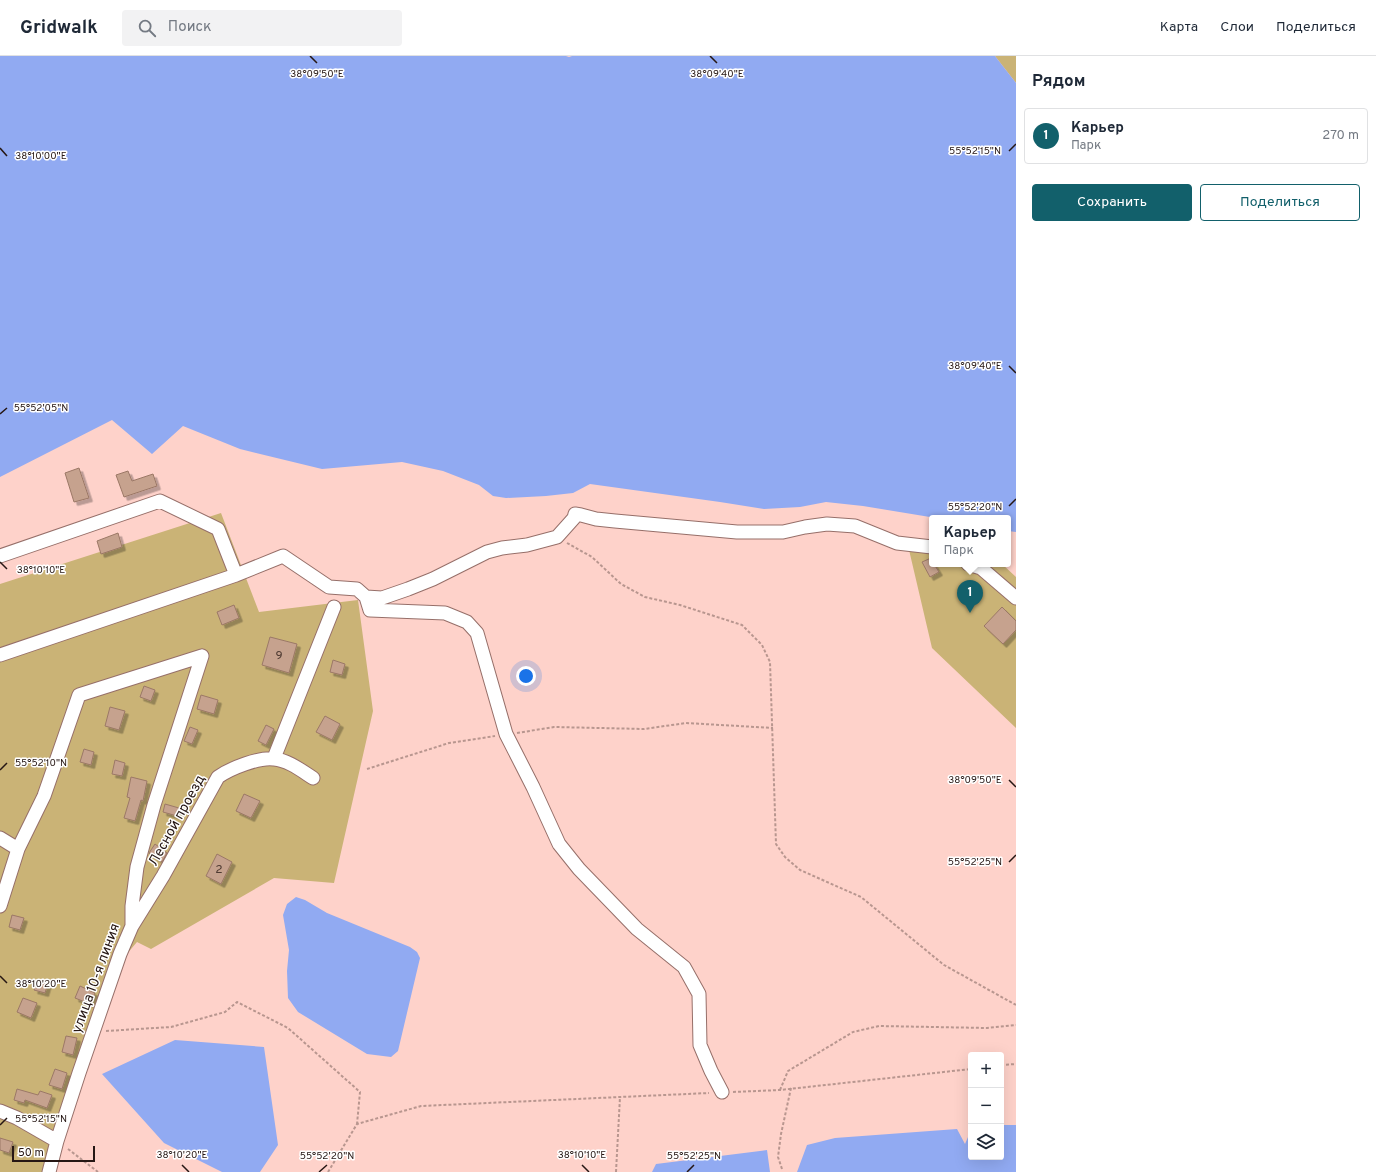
<!DOCTYPE html>
<html lang="ru">
<meta charset="utf-8">
<style>
:root{--surface:#fff;--page:#f2f2f3;--text:#1f2937;--muted:#747a83;--line:#e0e1e3;--accent:#12606b}
body{margin:0;font-family:Overpass,sans-serif;background:var(--page);color:var(--text)}
.controls{position:absolute;right:12px;bottom:12px;display:grid;overflow:hidden;border-radius:4px;box-shadow:0 4px 16px #0002}
.controls button{width:36px;height:36px;display:grid;place-items:center;padding:0;border:0;border-bottom:1px solid var(--line);background:var(--surface);color:var(--text);font:20px sans-serif}
.scale{position:absolute;left:12px;bottom:10px;width:83px;box-sizing:border-box;padding-left:4px;border:2px solid #261714;border-top:0;font-size:11px;line-height:14px;white-space:nowrap;color:#261714;-webkit-text-stroke:3px #fff;paint-order:stroke}
.you{position:absolute;left:526px;top:620px;width:14px;height:14px;margin:-10px;border:3px solid #fff;border-radius:50%;background:#1a73e8;box-shadow:0 0 0 6px #1a73e833}
.badge{display:grid;place-items:center;width:26px;height:26px;border-radius:50%;background:var(--accent);color:#fff;font-size:13px;font-weight:700}
.pin{position:absolute;translate:-50% -33px;filter:drop-shadow(0 1px 2px #0008)}
.pin::after{content:'';position:absolute;top:21px;width:14px;height:12px;background:inherit;clip-path:polygon(0 0,100% 0,50% 100%)}
.popup{position:absolute;left:929px;top:459px;width:82px;height:52px;box-sizing:border-box;display:grid;place-content:center;border-radius:4px;background:var(--surface);filter:drop-shadow(0 1px 3px #0005);font-size:13px;white-space:nowrap;color:var(--muted)}
.popup b{font-size:15px;color:var(--text)}
.popup::after{content:'';position:absolute;left:50%;top:100%;margin-left:-8px;border:8px solid transparent;border-top-color:var(--surface)}
.list{margin:0;padding:0;list-style:none}
h2{display:flex;justify-content:space-between;align-items:center;height:52px;margin:0;padding:0 16px;font-size:17px}
h2 small{font-size:13px;font-weight:400;color:var(--muted)}
.list li{display:grid;grid-template-columns:26px 1fr auto;gap:12px;align-items:center;box-sizing:border-box;height:56px;margin:0 8px 8px;padding:0 8px;border:1px solid var(--line);border-radius:4px}
.list b{display:block;font-size:15px;white-space:nowrap}
.list p{margin:0;font-size:13px;white-space:nowrap;color:var(--muted)}
.list em{font-size:13px;font-style:normal;color:var(--muted)}
.actions{display:flex;gap:8px;padding:12px 16px}
.actions a{flex:1;padding:9px 0;border:1px solid var(--accent);border-radius:4px;text-align:center;font-size:14px;color:var(--accent)}
.actions .main{background:var(--accent);color:#fff}
.icon{flex:none;width:22px;height:22px;fill:none;stroke:currentColor;stroke-width:2;stroke-linecap:round;stroke-linejoin:round}
.map{position:relative;flex:none;width:1016px;height:1116px;overflow:hidden}
header{display:flex;align-items:center;gap:24px;box-sizing:border-box;height:56px;padding:0 20px;background:var(--surface);border-bottom:1px solid var(--line)}
header strong{font-size:19px}
nav{display:flex;gap:22px;margin-inline-start:auto;font-size:14px}
.search{width:280px;height:36px;background:var(--page);display:flex;align-items:center;gap:10px;box-sizing:border-box;padding:0 14px;border-radius:4px;color:var(--muted);font-size:15px}
main{display:flex}
aside{flex:1;background:var(--surface)}
.map>svg:first-child{display:block}
.green{fill:#cab376}
.water{fill:#91aaf2}
.building{fill:#c6a28e;stroke:#9b7866;filter:url(#shadow)}
.lines{fill:none;stroke-linecap:round;stroke-linejoin:round}
.minor-casing{stroke:#966f69;stroke-width:15}
.path{stroke:#b8968f;stroke-width:2;stroke-dasharray:3 2;stroke-linecap:butt}
.minor{stroke:#fff;stroke-width:13}
.ticks{fill:none;stroke:#261714;stroke-width:1.5}
.labels{text-anchor:middle;stroke-width:3;stroke-linejoin:round;paint-order:stroke}
.number-label{font-size:12px;fill:#4e3a32}
.street-label{font-size:14px;fill:#261714;stroke:#fff}
.ticks-label{font-size:10px;text-anchor:middle;fill:#261714;stroke:#fff;stroke-width:3;stroke-linejoin:round;paint-order:stroke}
</style>
<header>
<strong>Gridwalk</strong>
<div class="search"><svg class="icon" aria-label="search" viewBox="0 0 24 24"><circle cx="10" cy="10" r="6"/><path d="M15 15l6 6"/></svg>Поиск</div>
<nav><a>Карта</a><a>Слои</a><a>Поделиться</a></nav>
</header>
<main>
<div class="map">
<svg width="1016" height="1116" viewBox="0 0 1016 1116">
<defs>
<filter id="shadow"><feDropShadow dx="3.5" dy="3.5" stdDeviation="0" flood-color="#0004"/></filter>
</defs>
<rect width="100%" height="100%" fill="#fed2ca"/>
<path class="green" d="M995 0H1016V27Z
M221 457 259 556 358 544 373 655 334 827 274 822 151 893 137 886 103 926 46 1116H0V528Z
M906 481 932 485V508H1002L1016 521V672L932 592Z"/>
<path class="water" d="M0 0H566L569 1 572 0H995L1016 27V476L1008 475V462H936L863 450 826 446 800 451 764 453 720 446 590 428 573 437 546 440 506 442 493 440 479 429 443 415 402 406 322 413 240 393 183 370 152 398 112 364 0 421Z
M296 841 305 844 327 857 410 891 417 896 420 902 398 995 391 1001 367 998 298 956 288 942 287 915 289 894 283 859 287 848Z
M175 984 264 991 278 1089 260 1116H222L164 1087 102 1018Z
M1001 1069H1016V1116H797L807 1089 835 1082 957 1073 965 1088 971 1074V1101H1001Z
M767 1094 770 1116H652L656 1108Z"/>
<path class="building" d="M79 412 89 442 74 446 65 417Z
M128 415 132 425 153 418 157 430 124 441 116 419Z
M118 477 122 491 101 498 97 485Z
M931 502 932 508H934L939 516 930 521 922 506Z
M234 549 239 562 222 569 217 556Z
M1002 551 1016 565V574L1003 588 984 570Z
M270 581 297 588 289 617 262 609Z
M333 604 345 608 342 619 330 616Z
M144 630 155 634 151 645 140 641Z
M201 639 218 644 214 658 197 653Z
M110 651 125 655 119 674 105 670Z
M325 660 340 668 332 684 316 676Z
M266 669 274 673 266 689 258 685Z
M190 671 198 674 192 688 184 685Z
M84 693 94 696 91 709 80 706Z
M115 704 125 707 122 720 112 718Z
M131 721 147 725 143 745 141 744 135 765 124 762 130 742 127 741Z
M244 738 260 745 251 762 236 755Z
M165 748 179 752 177 760 163 756Z
M155 788 167 797 162 806 149 797Z
M217 798 232 806 221 828 206 820Z
M12 859 24 862 20 874 9 871Z
M38 924 48 927 45 937 34 934Z
M80 930 95 937 90 948 75 942Z
M23 942 37 947 31 962 17 956Z
M66 980 77 982 73 999 62 996Z
M55 1013 67 1017 62 1033 49 1029Z
M17 1033 38 1039 40 1035 52 1039 47 1052 25 1044 24 1047 14 1044Z
M0 1082 13 1086 9 1097 0 1094Z"/>
<g class="lines">
<defs>
<path id="minor" d="M0 500 160 445 218 473 236 519 283 500 329 531 357 533 366 541 370 554 445 557 467 566 477 577 506 678 533 731 559 788 579 813 637 873 684 911 699 938 700 989 711 1015 722 1036
M968 508 981 512 1016 542
M366 541 382 542 408 533 433 523 487 496 502 492 527 489 557 481 574 462 575 458 581 459 596 463 615 465 737 476H783L805 471 827 468 855 470 897 487 932 491
M0 599 236 519
M274 702 334 551
M0 782 18 793
M0 850 18 793 44 740 79 639 202 600
M132 870 163 820 218 721C231 712 259 701 274 703 288 704 302 715 313 722
M0 1055 17 1062 57 1085
M49 1116 57 1085 79 1017 120 898 132 870V850L137 811 154 749 202 600"/>
</defs>
<use href="#minor" class="minor-casing"/>
<path class="path" d="M567 487 592 501 621 528 645 541 680 549 742 569 762 589 770 606 776 788 785 801 800 814 861 841 944 909 1016 949
M517 677 554 671 644 673 686 667 773 672
M367 713 449 687 495 680
M106 975 171 971 225 956 237 946 288 972 360 1036 357 1068
M1001 1009 1016 1008
M780 1034 788 1015 853 976 879 970 987 972 1016 969
M733 1036 780 1034 971 1013
M68 1093 98 1116
M782 1113 778 1101 781 1078 791 1032
M328 1116 357 1068 421 1050 709 1037
M616 1116 620 1041"/>
<use href="#minor" class="minor"/>
</g>
<path class="ticks" d="M310 0 317 7M710 0 717 7M0 92 7 100M1009 95 1016 88M1009 310 1016 317M0 358 7 352M1009 450 1016 443M0 506 7 513M0 714 7 707M1009 724 1016 731M1009 806 1016 799M0 920 7 927M0 1069 7 1062M182 1109 189 1116M582 1109 589 1116M319 1116 327 1109M687 1116 694 1109"/>
<g class="labels">
<g class="number-label">
<text x="279" y="603">9</text>
<text x="219" y="817">2</text>
</g>
<g class="street-label">
<text transform="translate(176 764) rotate(-61)" y="5">Лесной проезд</text>
<text transform="translate(95 922) rotate(-70)" y="5">улица 10-я линия</text>
</g>
</g>
<g class="ticks-label">
<text x="317" y="21">38°09'50"E</text>
<text x="717" y="21">38°09'40"E</text>
<text x="975" y="98">55°52'15"N</text>
<text x="41" y="103">38°10'00"E</text>
<text x="975" y="313">38°09'40"E</text>
<text x="41" y="355">55°52'05"N</text>
<text x="975" y="454">55°52'20"N</text>
<text x="41" y="517">38°10'10"E</text>
<text x="41" y="710">55°52'10"N</text>
<text x="975" y="727">38°09'50"E</text>
<text x="975" y="809">55°52'25"N</text>
<text x="41" y="931">38°10'20"E</text>
<text x="41" y="1066">55°52'15"N</text>
<text x="182" y="1102">38°10'20"E</text>
<text x="582" y="1102">38°10'10"E</text>
<text x="327" y="1103">55°52'20"N</text>
<text x="694" y="1103">55°52'25"N</text>
</g>
</svg>
<div class="controls">
<button>+</button>
<button>−</button>
<button><svg class="icon" aria-label="layers" viewBox="0 0 24 24"><path d="M12 4l9 5-9 5-9-5zM3 14l9 5 9-5"/></svg></button>
</div>
<div class="scale">50 m</div>
<div class="you"></div>
<div class="pin badge" style="left:970px;top:557px">1</div>
<div class="popup"><b>Карьер</b>Парк</div>
</div>
<aside>
<h2>Рядом<small></small></h2>
<ul class="list">
<li><span class="badge">1</span><div><b>Карьер</b><p>Парк</p></div><em>270 m</em></li>
</ul>
<div class="actions"><a class="main">Сохранить</a><a>Поделиться</a></div>
</aside>
</main>
